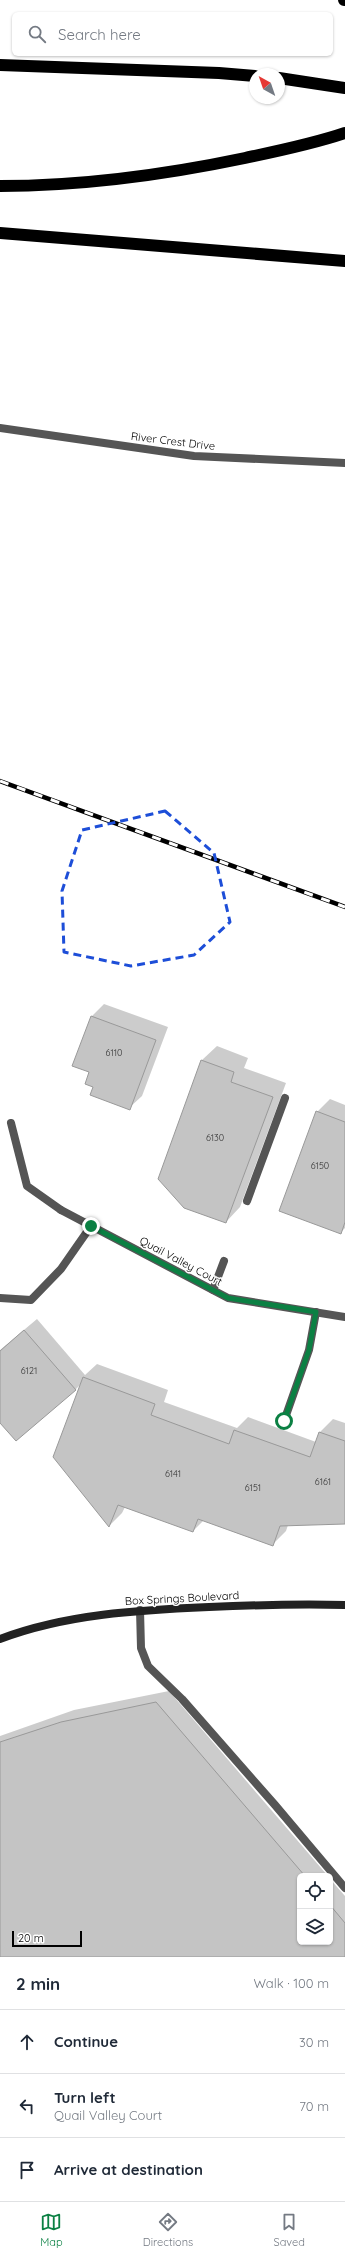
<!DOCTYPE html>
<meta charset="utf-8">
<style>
:root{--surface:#fff;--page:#f6f6f7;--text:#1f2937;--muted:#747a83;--line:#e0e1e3;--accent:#0b8043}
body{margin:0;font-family:Quicksand,sans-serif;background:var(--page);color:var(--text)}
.controls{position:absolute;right:12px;bottom:12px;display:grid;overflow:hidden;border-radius:6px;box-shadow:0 1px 3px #0004}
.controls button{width:36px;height:36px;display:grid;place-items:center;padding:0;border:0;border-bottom:1px solid var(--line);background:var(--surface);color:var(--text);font:20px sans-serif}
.compass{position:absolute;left:249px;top:68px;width:36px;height:36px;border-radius:50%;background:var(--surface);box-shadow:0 1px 3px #0004;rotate:320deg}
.scale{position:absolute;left:12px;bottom:10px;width:70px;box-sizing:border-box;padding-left:4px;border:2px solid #000;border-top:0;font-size:11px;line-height:14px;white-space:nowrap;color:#000;-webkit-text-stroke:3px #fff;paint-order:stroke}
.stop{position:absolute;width:12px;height:12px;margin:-9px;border:3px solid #0b8043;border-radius:50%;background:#fff}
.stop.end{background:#0b8043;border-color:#fff;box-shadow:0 1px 4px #0008}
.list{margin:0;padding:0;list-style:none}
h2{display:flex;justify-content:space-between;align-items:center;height:52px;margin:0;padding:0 16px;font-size:17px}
h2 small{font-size:13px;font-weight:400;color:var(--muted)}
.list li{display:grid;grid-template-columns:26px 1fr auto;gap:12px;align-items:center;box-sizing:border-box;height:64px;padding:0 16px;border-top:1px solid var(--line)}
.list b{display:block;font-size:15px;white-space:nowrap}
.list p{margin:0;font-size:13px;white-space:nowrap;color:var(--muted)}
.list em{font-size:13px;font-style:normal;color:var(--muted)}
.icon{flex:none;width:22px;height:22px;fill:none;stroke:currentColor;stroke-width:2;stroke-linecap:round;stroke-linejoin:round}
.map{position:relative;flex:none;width:345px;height:1957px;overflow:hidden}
.search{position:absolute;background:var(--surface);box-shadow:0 1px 3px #0004;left:12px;right:12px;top:12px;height:44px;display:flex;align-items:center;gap:10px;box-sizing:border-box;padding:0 14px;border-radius:6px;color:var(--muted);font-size:15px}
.sheet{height:244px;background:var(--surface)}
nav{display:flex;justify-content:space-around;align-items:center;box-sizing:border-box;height:56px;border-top:1px solid var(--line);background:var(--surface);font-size:11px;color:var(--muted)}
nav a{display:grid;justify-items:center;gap:2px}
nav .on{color:var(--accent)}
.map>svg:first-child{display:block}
.shadow{fill:#0003}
.building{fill:#c4c4c4;stroke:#999}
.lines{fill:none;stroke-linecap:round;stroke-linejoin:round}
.lane{stroke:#555;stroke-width:8}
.street{stroke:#555;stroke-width:8}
.secondary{stroke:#222;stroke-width:8}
.highway{stroke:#000;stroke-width:12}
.rail-casing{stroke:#000;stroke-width:4.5}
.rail{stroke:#fff;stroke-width:3;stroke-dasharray:9;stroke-linecap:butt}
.route{stroke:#0b8043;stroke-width:5}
.marked{fill:none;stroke:#1d4ed8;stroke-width:3;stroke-dasharray:8 5;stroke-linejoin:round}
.labels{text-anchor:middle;stroke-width:3;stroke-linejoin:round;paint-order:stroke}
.number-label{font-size:9px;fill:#313131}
.street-label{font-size:11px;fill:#000;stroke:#fff}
</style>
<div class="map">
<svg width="345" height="1957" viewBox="0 0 345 1957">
<rect width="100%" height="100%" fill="#fff"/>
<path class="shadow" d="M104 1004 168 1027 142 1096 129 1108 94 1086 90 1071 74 1065 92 1016Z
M217 1046 248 1058 244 1068 286 1083 240 1207 226 1222 160 1178 202 1060Z
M330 1099 345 1105V1228L340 1233 317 1112Z
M37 1319 85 1375 97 1364 168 1390 164 1402 237 1428 248 1417 316 1442 320 1432 333 1419 345 1423V1523L288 1525 286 1531 272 1545 204 1520 193 1531 125 1507 122 1513 109 1526 81 1384 75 1390 0 1422V1350Z
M169 1691 328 1876H300V1942H330V1879L345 1896V1957H0V1736L74 1710Z"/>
<path class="building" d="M91 1016 156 1040 130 1110 90 1095 93 1087 85 1084 89 1072 72 1066Z
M201 1060 234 1072 231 1082 273 1097 226 1223 184 1208 158 1179Z
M316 1111 345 1122V1222L341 1234 279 1211Z
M24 1330 76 1390 16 1441 0 1423V1351Z
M83 1377 155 1404 151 1415 229 1444 234 1430 310 1457 319 1432 345 1441V1524L280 1526 273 1546 198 1519 193 1532 118 1505 109 1527 53 1457Z
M156 1702 305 1876H300V1942H330V1905L345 1923V1957H0V1742L61 1722Z"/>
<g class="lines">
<path class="lane" d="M11 1123 27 1186 61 1210
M247 1201 285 1098
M213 1290 224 1261
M0 1298 31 1300 61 1269 91 1226
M284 1421 309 1350 316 1312
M140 1610 141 1648 148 1666 182 1699 275 1805 345 1888"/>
<path class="street" d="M0 428 194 456 345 463
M61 1210 228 1298 345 1317"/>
<path class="secondary" d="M0 1639C66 1614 139 1610 209 1607 254 1605 299 1604 345 1605"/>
<path class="highway" d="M344 0H345
M0 65 219 73 255 76
M279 78 345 88
M0 186C83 186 164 175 245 158 278 151 313 144 345 133
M0 233 345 261"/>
<defs>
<path id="rail" d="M0 781 345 907"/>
</defs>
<use href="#rail" class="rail-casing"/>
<use href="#rail" class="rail"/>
</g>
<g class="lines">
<path class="route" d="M91 1226 228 1298 316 1312 309 1350 284 1421"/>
</g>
<path class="marked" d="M165 811 214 853 230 922 194 955 131 966 64 952 62 891 82 830Z"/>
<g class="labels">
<g class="number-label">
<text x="114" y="1056">6110</text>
<text x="215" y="1141">6130</text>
<text x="320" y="1169">6150</text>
<text x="29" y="1374">6121</text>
<text x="173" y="1477">6141</text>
<text x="323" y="1485">6161</text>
<text x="253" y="1491">6151</text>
</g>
<g class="street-label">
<text transform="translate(173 441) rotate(7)" y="4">River Crest Drive</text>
<text transform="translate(181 1261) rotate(28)" y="4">Quail Valley Court</text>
<text transform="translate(182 1598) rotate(-3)" y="4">Box Springs Boulevard</text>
</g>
</g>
</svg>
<div class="controls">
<button><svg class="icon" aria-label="locate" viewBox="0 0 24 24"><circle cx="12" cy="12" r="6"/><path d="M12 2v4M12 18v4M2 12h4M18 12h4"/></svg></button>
<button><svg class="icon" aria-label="layers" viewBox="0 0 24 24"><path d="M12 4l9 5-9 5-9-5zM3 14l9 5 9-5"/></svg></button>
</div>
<svg class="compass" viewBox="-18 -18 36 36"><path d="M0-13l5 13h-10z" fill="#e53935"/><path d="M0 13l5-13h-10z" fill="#747a83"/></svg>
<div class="scale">20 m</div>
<div class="stop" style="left:284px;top:1421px"></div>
<div class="stop end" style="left:91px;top:1226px"></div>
<div class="search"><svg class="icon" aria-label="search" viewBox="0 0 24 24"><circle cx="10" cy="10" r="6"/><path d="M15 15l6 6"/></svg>Search here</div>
</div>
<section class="sheet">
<h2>2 min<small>Walk · 100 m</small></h2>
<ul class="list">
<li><svg class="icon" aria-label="ahead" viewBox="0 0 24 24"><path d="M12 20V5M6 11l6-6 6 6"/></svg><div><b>Continue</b></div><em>30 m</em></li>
<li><svg class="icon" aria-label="left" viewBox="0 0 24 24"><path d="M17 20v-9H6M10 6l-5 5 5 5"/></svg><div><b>Turn left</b><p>Quail Valley Court</p></div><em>70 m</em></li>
<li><svg class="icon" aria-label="arrive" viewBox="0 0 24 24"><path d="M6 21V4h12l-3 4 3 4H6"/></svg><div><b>Arrive at destination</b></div></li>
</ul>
</section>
<nav>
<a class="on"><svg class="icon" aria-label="map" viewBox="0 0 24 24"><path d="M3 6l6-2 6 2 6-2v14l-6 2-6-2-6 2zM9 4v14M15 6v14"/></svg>Map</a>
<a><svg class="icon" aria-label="directions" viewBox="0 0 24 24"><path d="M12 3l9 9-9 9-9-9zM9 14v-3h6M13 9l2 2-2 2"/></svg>Directions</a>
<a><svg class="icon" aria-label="saved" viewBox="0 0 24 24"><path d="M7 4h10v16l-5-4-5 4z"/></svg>Saved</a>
</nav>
